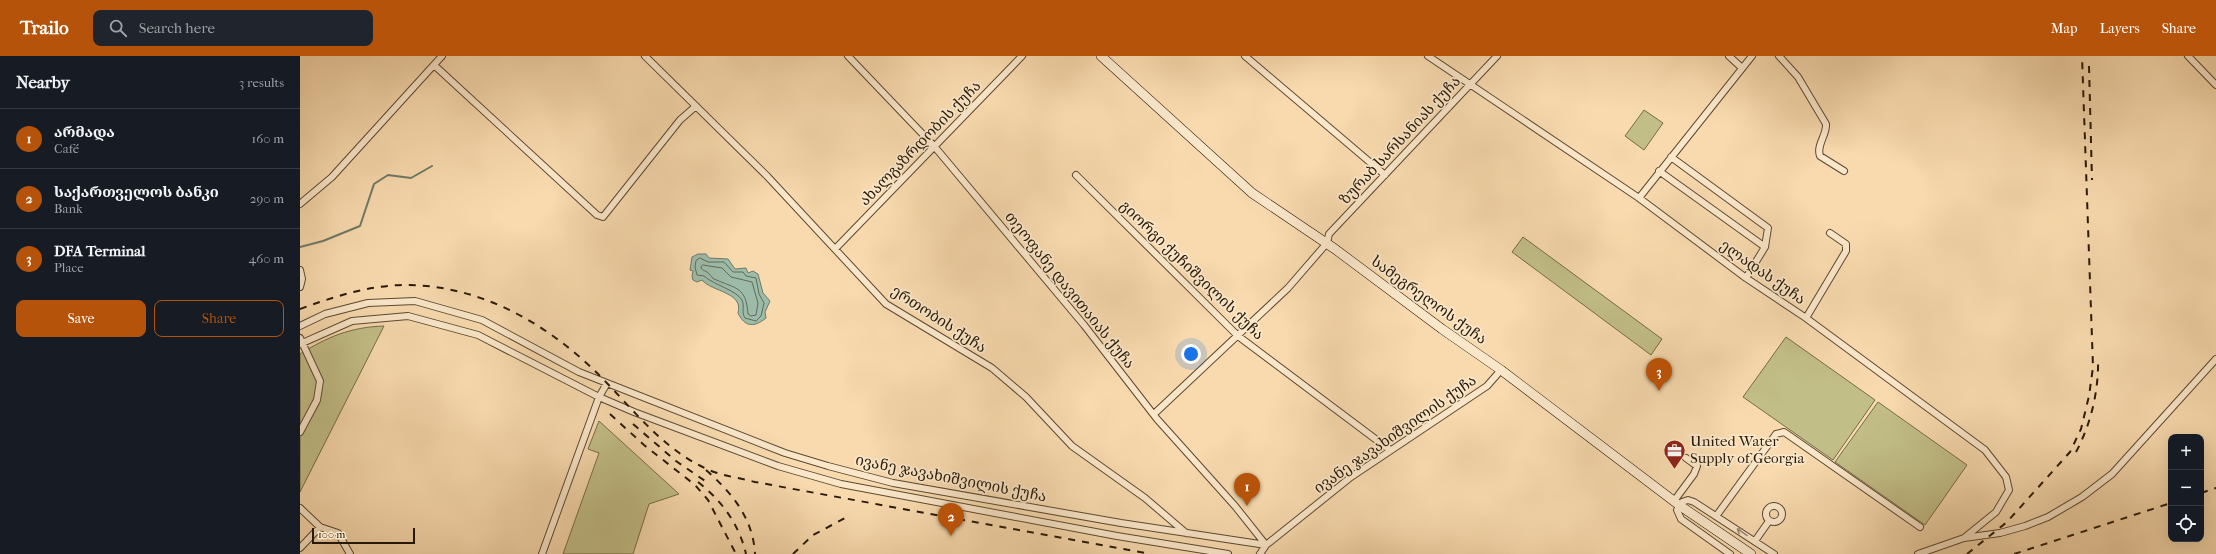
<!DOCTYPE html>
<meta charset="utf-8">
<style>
:root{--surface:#171b24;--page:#20242c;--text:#f1f3f6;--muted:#9ea1a6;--line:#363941;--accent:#b45309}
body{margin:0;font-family:"IM FELL French Canon","Noto Serif Georgian",serif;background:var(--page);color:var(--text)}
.controls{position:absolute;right:12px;bottom:12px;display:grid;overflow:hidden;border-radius:8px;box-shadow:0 4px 16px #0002}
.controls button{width:36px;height:36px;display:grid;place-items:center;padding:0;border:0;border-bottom:1px solid var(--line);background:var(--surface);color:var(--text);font:20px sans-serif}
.scale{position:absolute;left:12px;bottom:10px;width:103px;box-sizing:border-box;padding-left:4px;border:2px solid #281906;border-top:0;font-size:11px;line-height:14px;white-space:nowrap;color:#281906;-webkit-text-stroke:3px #fae7ca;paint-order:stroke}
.you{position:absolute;left:891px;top:298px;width:14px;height:14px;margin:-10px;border:3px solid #fff;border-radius:50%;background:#1a73e8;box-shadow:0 0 0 6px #1a73e833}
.badge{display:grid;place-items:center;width:26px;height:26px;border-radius:50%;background:var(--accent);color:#fff;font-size:13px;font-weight:700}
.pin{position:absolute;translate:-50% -33px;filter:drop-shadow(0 1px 2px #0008)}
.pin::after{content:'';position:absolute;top:21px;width:14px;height:12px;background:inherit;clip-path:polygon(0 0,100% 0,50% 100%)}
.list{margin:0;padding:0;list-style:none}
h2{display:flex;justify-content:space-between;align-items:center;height:52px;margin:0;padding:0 16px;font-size:17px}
h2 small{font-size:13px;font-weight:400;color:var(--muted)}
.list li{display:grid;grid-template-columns:26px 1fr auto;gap:12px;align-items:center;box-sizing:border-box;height:60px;padding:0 16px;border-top:1px solid var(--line)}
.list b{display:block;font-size:15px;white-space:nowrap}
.list p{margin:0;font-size:13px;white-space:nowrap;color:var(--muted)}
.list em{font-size:13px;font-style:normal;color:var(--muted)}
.actions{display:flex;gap:8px;padding:12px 16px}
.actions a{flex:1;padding:9px 0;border:1px solid var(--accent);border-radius:8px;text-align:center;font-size:14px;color:var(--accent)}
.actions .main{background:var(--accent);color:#fff}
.icon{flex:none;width:22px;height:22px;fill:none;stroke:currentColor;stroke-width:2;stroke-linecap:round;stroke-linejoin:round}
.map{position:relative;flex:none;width:1916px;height:498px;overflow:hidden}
header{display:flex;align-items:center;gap:24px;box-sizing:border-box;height:56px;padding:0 20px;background:var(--accent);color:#fff}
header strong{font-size:19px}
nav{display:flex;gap:22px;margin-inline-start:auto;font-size:14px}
.search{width:280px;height:36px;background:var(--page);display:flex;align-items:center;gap:10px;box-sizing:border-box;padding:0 14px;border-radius:8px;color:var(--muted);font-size:15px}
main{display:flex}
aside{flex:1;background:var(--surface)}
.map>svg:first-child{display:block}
.green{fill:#c2be87;stroke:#756c46}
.water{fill:#9dbba9;stroke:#6e7a68}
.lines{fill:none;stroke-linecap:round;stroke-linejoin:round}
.shore{stroke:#626a58;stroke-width:1}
.stream{stroke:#6e7a68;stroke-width:2}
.street-casing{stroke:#5c4930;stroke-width:8}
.secondary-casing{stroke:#281906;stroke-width:10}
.street{stroke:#fae7ca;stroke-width:6}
.secondary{stroke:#fae7ca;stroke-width:9}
.rail{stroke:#281906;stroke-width:2;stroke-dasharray:7 7;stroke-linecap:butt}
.oneway{stroke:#9c8a72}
.labels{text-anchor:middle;stroke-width:3.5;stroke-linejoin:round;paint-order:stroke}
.street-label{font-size:15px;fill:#281906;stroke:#fae7ca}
.poi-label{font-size:15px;fill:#281906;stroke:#fae7ca;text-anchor:start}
</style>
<header>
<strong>Trailo</strong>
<div class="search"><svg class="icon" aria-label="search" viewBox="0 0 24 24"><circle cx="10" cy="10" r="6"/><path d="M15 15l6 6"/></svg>Search here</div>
<nav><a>Map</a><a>Layers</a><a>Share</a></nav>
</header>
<main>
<aside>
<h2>Nearby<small>3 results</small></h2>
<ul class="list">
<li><span class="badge">1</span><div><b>არმადა</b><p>Café</p></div><em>160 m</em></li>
<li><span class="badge">2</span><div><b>საქართველოს ბანკი</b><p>Bank</p></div><em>290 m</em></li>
<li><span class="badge">3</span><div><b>DFA Terminal</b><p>Place</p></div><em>460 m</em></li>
</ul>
<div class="actions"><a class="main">Save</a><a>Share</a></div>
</aside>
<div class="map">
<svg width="1916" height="498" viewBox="0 0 1916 498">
<rect width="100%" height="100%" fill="#f8daae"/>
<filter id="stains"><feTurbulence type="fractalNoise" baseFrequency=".005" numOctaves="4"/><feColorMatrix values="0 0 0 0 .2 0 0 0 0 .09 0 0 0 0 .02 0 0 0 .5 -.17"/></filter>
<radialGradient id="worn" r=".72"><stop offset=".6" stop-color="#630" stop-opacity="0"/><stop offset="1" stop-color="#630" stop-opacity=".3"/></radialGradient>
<path class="green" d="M1344 54 1363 67 1344 94 1325 80Z
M1223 181 1362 283 1351 299 1212 196Z
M84 270 0 436V298C27 281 51 271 84 270Z
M1486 281 1575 344 1533 404 1443 341Z
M1578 346 1667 409 1625 469 1535 406Z
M299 365 379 438 349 448 333 498H263L299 397 288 393Z"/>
<path class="water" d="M398 198H406L409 202 428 203 435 213 446 212 448 217 453 215 458 218 463 237 470 245 465 256 466 262C455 271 445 272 438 257 444 236 412 236 402 224L397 226 393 224 392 220 393 215 390 214 392 201Z"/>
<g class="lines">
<path class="shore" d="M400 202 408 206H424L433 216H443L446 220 456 222 459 238 464 247 461 260 456 265 445 262C441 256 445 251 442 244 436 234 414 229 404 220L397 219 395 211 396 205Z
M403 209 422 212 431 221 452 226 458 247 456 259 451 260 448 258C446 231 437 233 414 223 411 221 410 218 407 216 404 214 402 215 401 211Z"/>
<path class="stream" d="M0 191 23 185 60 170 74 128 88 119 111 122 132 110"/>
<defs>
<path id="street" d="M345 0 467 120 586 248 692 312 726 341 772 390 845 442 886 477
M548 0 634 90 784 269 857 363 935 450 966 489
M945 0 1085 119
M1128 0 1339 142 1446 222 1506 262 1685 394 1706 421 1709 434 1696 456 1664 482
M1429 0 1442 12
M1479 0 1498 21 1526 68C1527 79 1516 89 1520 100L1544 115
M1888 0 1916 29
M134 9 297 159 303 161 380 64 396 50
M1371 101 1468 172 1465 191 1446 222
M1359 115 1465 191
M776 119 938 280 1090 394
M1339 142 1452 0
M0 148 32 121 142 0
M536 192 722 0
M0 214 2 223 0 231
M1506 262 1546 195V188L1530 177
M0 270 25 258 68 247 115 245 182 264 279 316 485 397 528 410 593 427 821 467 966 489
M0 282 20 325 17 344 0 376
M0 288 52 265 108 260 178 279 299 341 334 356 478 410 541 428 817 480 928 498
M854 358 988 232 1027 187 1029 178 1197 0
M1374 445 1394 418 1397 410 1386 402
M1466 458a8 8 0 1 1 16 0a8 8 0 1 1-16 0Z
M0 452 20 471 38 477 50 498
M1417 459 1476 378 1484 376 1487 378 1620 471
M1455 485 1469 465
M0 492 20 471
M242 498 299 341 307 327
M960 498 966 489 1051 421 1187 330 1201 314
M1430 498 1381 463 1377 454 1382 446 1388 444 1394 446 1474 498
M1618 498 1664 482 1700 477 1725 470 1748 461 1782 441 1812 418 1916 303"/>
<path id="secondary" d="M801 0 952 137 1035 193 1142 273 1201 314 1379 449 1451 498"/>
</defs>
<use href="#street" class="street-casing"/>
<use href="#secondary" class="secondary-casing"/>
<use href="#street" class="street"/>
<use href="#secondary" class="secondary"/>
<path class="rail" d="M1789 10 1792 124
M0 253C33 241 67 230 102 229 177 228 243 265 295 315 331 350 361 393 409 414 423 420 440 422 455 426L851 498
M310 358 344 389 395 429 408 444 436 498
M333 368 376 405 408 427
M1776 396C1791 368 1799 334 1798 302
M406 414C432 437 453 462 455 498
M398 426C422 445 439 468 446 498
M1901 437 1916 432
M493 498 513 479 549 460
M1667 498 1707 466 1770 396 1781 373 1789 340 1793 311 1782 0
M1714 498 1871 447"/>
</g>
<defs><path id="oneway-shaft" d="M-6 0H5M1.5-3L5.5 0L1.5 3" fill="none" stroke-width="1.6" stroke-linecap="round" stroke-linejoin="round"/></defs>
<use class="oneway" href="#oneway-shaft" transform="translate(1442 476) rotate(-146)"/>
<defs>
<symbol id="office-pin" viewBox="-11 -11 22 30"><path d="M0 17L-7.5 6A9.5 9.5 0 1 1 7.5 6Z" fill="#8f2418" stroke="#fae7ca"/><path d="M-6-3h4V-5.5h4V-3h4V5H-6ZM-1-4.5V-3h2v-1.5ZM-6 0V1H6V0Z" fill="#fff"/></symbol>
</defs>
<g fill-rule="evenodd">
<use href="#office-pin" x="1362" y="382" width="25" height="34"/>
</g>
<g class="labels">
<g class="street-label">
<text transform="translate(1100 84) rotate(-47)" y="5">ზურაბ სარსანიას ქუჩა</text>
<text transform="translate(620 87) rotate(-46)" y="5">ახალგაზრდობის ქუჩა</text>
<text transform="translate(892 214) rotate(44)" y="5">გიორგი ქუჩიშვილის ქუჩა</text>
<text transform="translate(1463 216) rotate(35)" y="5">ელადას ქუჩა</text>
<text transform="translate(770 234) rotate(51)" y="5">თეოფანე დავითაიას ქუჩა</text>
<text transform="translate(1129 244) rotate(36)" y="5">სამეგრელოს ქუჩა</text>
<text transform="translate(639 263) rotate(33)" y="5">ერთობის ქუჩა</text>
<text transform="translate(1095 378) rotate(-35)" y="5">ივანე ჯავახიშვილის ქუჩა</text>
<text transform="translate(651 422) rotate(11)" y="5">ივანე ჯავახიშვილის ქუჩა</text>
</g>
<g class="poi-label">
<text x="1390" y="390">United Water<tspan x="1390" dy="17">Supply of Georgia</tspan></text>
</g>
</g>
<rect width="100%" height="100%" filter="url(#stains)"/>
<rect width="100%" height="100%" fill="url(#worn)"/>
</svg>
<div class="controls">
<button>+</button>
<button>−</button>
<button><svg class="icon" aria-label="locate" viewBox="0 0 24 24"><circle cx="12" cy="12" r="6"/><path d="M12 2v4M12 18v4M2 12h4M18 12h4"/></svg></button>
</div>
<div class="scale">100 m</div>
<div class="you"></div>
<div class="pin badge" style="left:947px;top:450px">1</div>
<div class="pin badge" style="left:651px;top:480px">2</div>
<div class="pin badge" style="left:1359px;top:335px">3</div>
</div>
</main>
